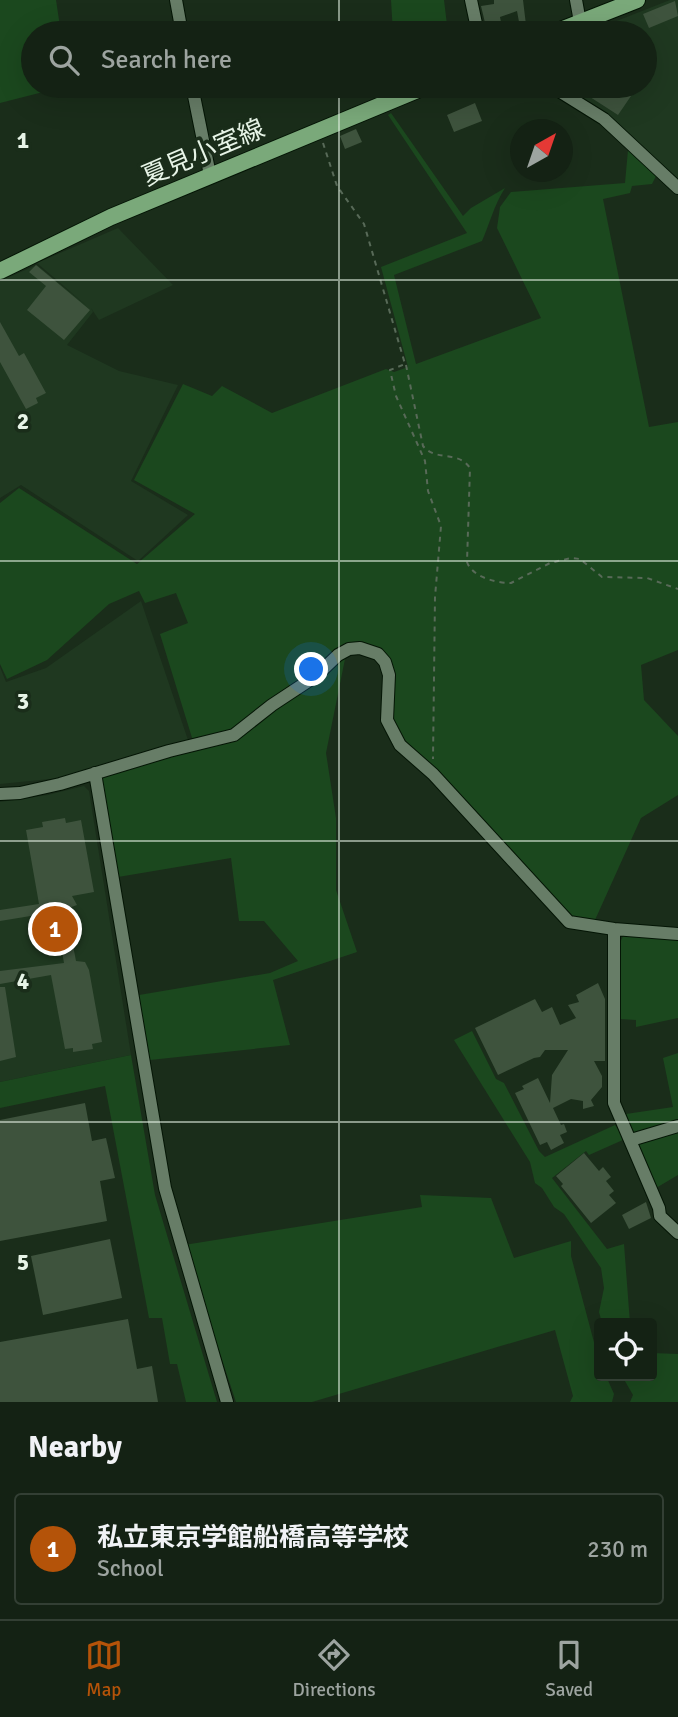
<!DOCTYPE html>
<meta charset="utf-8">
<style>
:root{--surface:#142214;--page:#1d2a1d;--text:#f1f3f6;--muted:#9da4a0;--line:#333f34;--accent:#b45309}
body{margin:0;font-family:Signika,"Noto Sans JP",sans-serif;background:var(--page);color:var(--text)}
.controls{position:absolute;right:21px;bottom:21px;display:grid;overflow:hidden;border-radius:7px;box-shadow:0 7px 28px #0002}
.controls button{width:63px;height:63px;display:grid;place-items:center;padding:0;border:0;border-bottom:2px solid var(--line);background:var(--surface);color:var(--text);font:35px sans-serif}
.compass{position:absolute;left:510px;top:119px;width:63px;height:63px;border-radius:50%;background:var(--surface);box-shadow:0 7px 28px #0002;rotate:40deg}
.you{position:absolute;left:312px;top:670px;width:24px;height:24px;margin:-18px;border:5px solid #fff;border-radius:50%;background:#1a73e8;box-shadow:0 0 0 10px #1a73e833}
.badge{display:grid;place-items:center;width:46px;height:46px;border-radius:50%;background:var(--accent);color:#fff;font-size:23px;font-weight:700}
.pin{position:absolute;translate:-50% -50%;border:4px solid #fff;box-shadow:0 2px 7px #0006}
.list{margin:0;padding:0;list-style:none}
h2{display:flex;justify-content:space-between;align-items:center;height:91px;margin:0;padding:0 28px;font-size:30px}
h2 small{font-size:23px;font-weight:400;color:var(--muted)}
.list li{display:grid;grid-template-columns:46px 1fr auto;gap:21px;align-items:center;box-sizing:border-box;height:112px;margin:0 14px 14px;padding:0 14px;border:2px solid var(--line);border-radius:7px}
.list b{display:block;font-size:26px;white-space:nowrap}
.list p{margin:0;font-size:23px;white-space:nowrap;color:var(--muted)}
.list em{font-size:23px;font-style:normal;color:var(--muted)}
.icon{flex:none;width:38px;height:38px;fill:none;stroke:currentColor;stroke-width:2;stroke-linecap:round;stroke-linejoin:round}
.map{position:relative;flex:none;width:678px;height:1402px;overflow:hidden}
.search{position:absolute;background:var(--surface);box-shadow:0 7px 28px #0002;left:21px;right:21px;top:21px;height:77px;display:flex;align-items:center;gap:18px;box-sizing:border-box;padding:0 24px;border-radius:38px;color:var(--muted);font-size:26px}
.sheet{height:217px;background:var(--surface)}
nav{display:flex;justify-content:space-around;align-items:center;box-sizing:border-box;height:98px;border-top:2px solid var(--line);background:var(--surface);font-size:19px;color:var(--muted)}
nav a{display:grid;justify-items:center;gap:4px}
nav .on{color:var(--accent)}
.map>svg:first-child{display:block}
.built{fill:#1f3820}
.green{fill:#1b481e}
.building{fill:#3e533d}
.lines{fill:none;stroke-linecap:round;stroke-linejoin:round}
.minor-casing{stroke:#041505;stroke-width:14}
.major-casing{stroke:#041505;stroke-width:18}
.path{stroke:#586a58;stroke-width:2;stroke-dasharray:5 5;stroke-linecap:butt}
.minor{stroke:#677d67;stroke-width:12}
.major{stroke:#7aa97a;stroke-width:16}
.grid{fill:none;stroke:#e7f4e7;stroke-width:2;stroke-opacity:0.55}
.labels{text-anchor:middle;stroke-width:7;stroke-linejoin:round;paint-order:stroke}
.street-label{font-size:26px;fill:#e7f4e7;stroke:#1a2d1a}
.grid-label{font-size:23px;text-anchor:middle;font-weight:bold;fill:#e7f4e7;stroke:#1a2d1a;stroke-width:7;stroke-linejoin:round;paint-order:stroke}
</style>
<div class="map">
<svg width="678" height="1402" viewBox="0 0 678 1402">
<rect width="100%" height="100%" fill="#1a2d1a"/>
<path class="built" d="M670 0H678V183L621 127 560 86H645V33H586Z
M118 228 173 285 99 320 91 308 93 312 67 345 119 371 178 385 131 481 188 515 138 561 21 485 0 498V281L37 265 87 306 37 263Z
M141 601 188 740 60 778 0 784V667L6 682 46 668Z
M84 786 89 791 131 1055 0 1082V802L48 795Z"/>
<path class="green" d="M0 0H56L61 33H33V86H55V89L0 103Z
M391 0H444L448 33H393Z
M391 113 463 216 471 208 505 188C494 205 490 223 482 241L394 275 416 364 541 318 497 228 500 207 511 192 625 183 628 150 656 176 652 184 632 186 630 193 603 199 649 427 678 422V650L641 665 644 700 678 736V795L641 818 595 920 567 915 401 736 393 722 381 650 373 646 358 642 345 644 333 651 312 671 232 730 193 741 160 634 188 623 176 593 145 603 139 591 109 604 47 660 7 679 0 664V503L19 488 137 564 195 514 134 480 183 384 212 396 222 386 272 413 386 369 394 372 408 367 381 267 467 233 388 115Z
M346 654 326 753 336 818V890L357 952 273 980 290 1045 150 1060 139 995 270 973 298 961 264 921H239L231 858 118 877 101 779 104 775 233 740Z
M623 936 678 940V1018L636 1027V1020L620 1019V943Z
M472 1031 496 1079 504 1083 539 1151 545 1157 615 1125 625 1139 589 1155 586 1151 552 1178 607 1249 624 1244 630 1323H602L599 1312 604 1288 601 1268 564 1214 554 1207 542 1188 535 1183 530 1162 454 1040Z
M678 1053V1120L634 1135 626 1114 673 1107 663 1058Z
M131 1055 155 1195 217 1402H186L177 1364H170L162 1318H149L105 1086 0 1108V1082Z
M678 1131V1175L656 1188 638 1146 641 1141Z
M420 1195 491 1198 514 1258 571 1241V1256L599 1361V1376H606L614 1394 612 1402H570L573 1396 555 1330 312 1402H236L184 1245 422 1207Z
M652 1353 678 1354V1402H630L633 1395 622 1376H652Z"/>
<path class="building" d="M494 0H523L527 33H521L517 11 500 17 502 27 487 31 481 6 494 4Z
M675 1 678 16 649 28 643 14Z
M573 86H615L631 96 618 115Z
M475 103 482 121 454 132 447 115Z
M356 129 362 142 345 149 340 136Z
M36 265 90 310 64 340 27 310 46 286 29 272Z
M0 322 19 356 24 353 46 393 36 398 38 403 26 409 0 362Z
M65 818 66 823 81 820 94 892 72 896 77 905 66 909 76 961 85 962 89 970 102 1042 92 1044 93 1049 73 1052V1048L65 1049 51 975 0 984V971L64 963 55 912 0 921V910L39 904 26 830 43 827 42 822Z
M598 983 605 999V1061H594L602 1076V1087L591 1100 594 1106 583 1109V1101L571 1099 553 1108 561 1125 564 1124 567 1132 560 1135 564 1143 551 1150 547 1142 540 1145 515 1093 524 1089 522 1086 538 1078 550 1103 552 1075 568 1050H545L540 1057 534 1058 498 1075 475 1028 535 999 542 1012 552 1007 560 1025 576 1018 568 1005 579 1002 576 995Z
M0 987H5L16 1057 0 1061Z
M85 1103 92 1141 106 1138 115 1178 100 1181 107 1221 0 1241V1120Z
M584 1153 599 1171 603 1167 611 1177 606 1181 614 1191 609 1195 616 1203 591 1223 561 1186 563 1184 556 1176Z
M646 1202 651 1218 629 1229 622 1215Z
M110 1239 122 1298 43 1315 31 1256Z
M128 1319 137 1369 152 1366 158 1402H0V1342Z"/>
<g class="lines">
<defs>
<path id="minor" d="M176 0 182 33
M471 0 478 33
M576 0 580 22
M192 86 210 175
M551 86 604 119 678 188
M95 773 165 1188 227 1402
M0 794 20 793 60 784 169 751 234 735 272 705 316 676 338 655 349 649 360 648 378 654 385 662 389 675 387 720 400 745 433 774 569 922 614 929 678 934
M614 929V1103L659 1208 660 1216 678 1233
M631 1140 678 1126"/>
<path id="major" d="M553 33 637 0
M0 271 111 217 427 86"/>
</defs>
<use href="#minor" class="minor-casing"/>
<use href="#major" class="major-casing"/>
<path class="path" d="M323 143 337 186 364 224 405 364 390 370 396 396 425 461 428 491 441 526 435 597 433 759
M406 365 423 446C436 462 458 450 470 468L467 562C472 577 496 583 511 583L550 563 571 558 580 559 602 577 647 578 678 589"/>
<use href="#minor" class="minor"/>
<use href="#major" class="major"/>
</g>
<path class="grid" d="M339 0V33M339 86V1402M0 280H678M0 561H678M0 841H678M0 1122H678"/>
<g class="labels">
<g class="street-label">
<text transform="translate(203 152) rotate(-23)" y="9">夏見小室線</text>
</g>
</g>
<g class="grid-label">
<text x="23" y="148">1</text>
<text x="23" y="429">2</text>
<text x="23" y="709">3</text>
<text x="23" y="989">4</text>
<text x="23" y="1270">5</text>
</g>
</svg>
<div class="controls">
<button><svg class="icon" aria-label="locate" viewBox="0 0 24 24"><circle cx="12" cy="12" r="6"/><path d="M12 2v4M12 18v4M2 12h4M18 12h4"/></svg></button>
</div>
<svg class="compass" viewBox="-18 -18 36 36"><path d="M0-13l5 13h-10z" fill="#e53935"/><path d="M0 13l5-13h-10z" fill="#9da4a0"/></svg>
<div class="you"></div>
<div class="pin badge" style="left:55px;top:929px">1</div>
<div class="search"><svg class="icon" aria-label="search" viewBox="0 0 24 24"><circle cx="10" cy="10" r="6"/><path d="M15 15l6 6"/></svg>Search here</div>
</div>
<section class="sheet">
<h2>Nearby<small></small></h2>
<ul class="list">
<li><span class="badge">1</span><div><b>私立東京学館船橋高等学校</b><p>School</p></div><em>230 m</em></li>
</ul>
</section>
<nav>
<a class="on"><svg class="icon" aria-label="map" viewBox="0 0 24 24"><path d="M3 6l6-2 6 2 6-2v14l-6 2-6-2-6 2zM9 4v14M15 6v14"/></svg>Map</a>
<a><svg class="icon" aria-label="directions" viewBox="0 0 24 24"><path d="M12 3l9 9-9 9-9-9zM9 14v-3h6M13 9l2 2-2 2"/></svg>Directions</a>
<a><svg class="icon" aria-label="saved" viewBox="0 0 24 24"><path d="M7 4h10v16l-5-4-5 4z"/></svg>Saved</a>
</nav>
